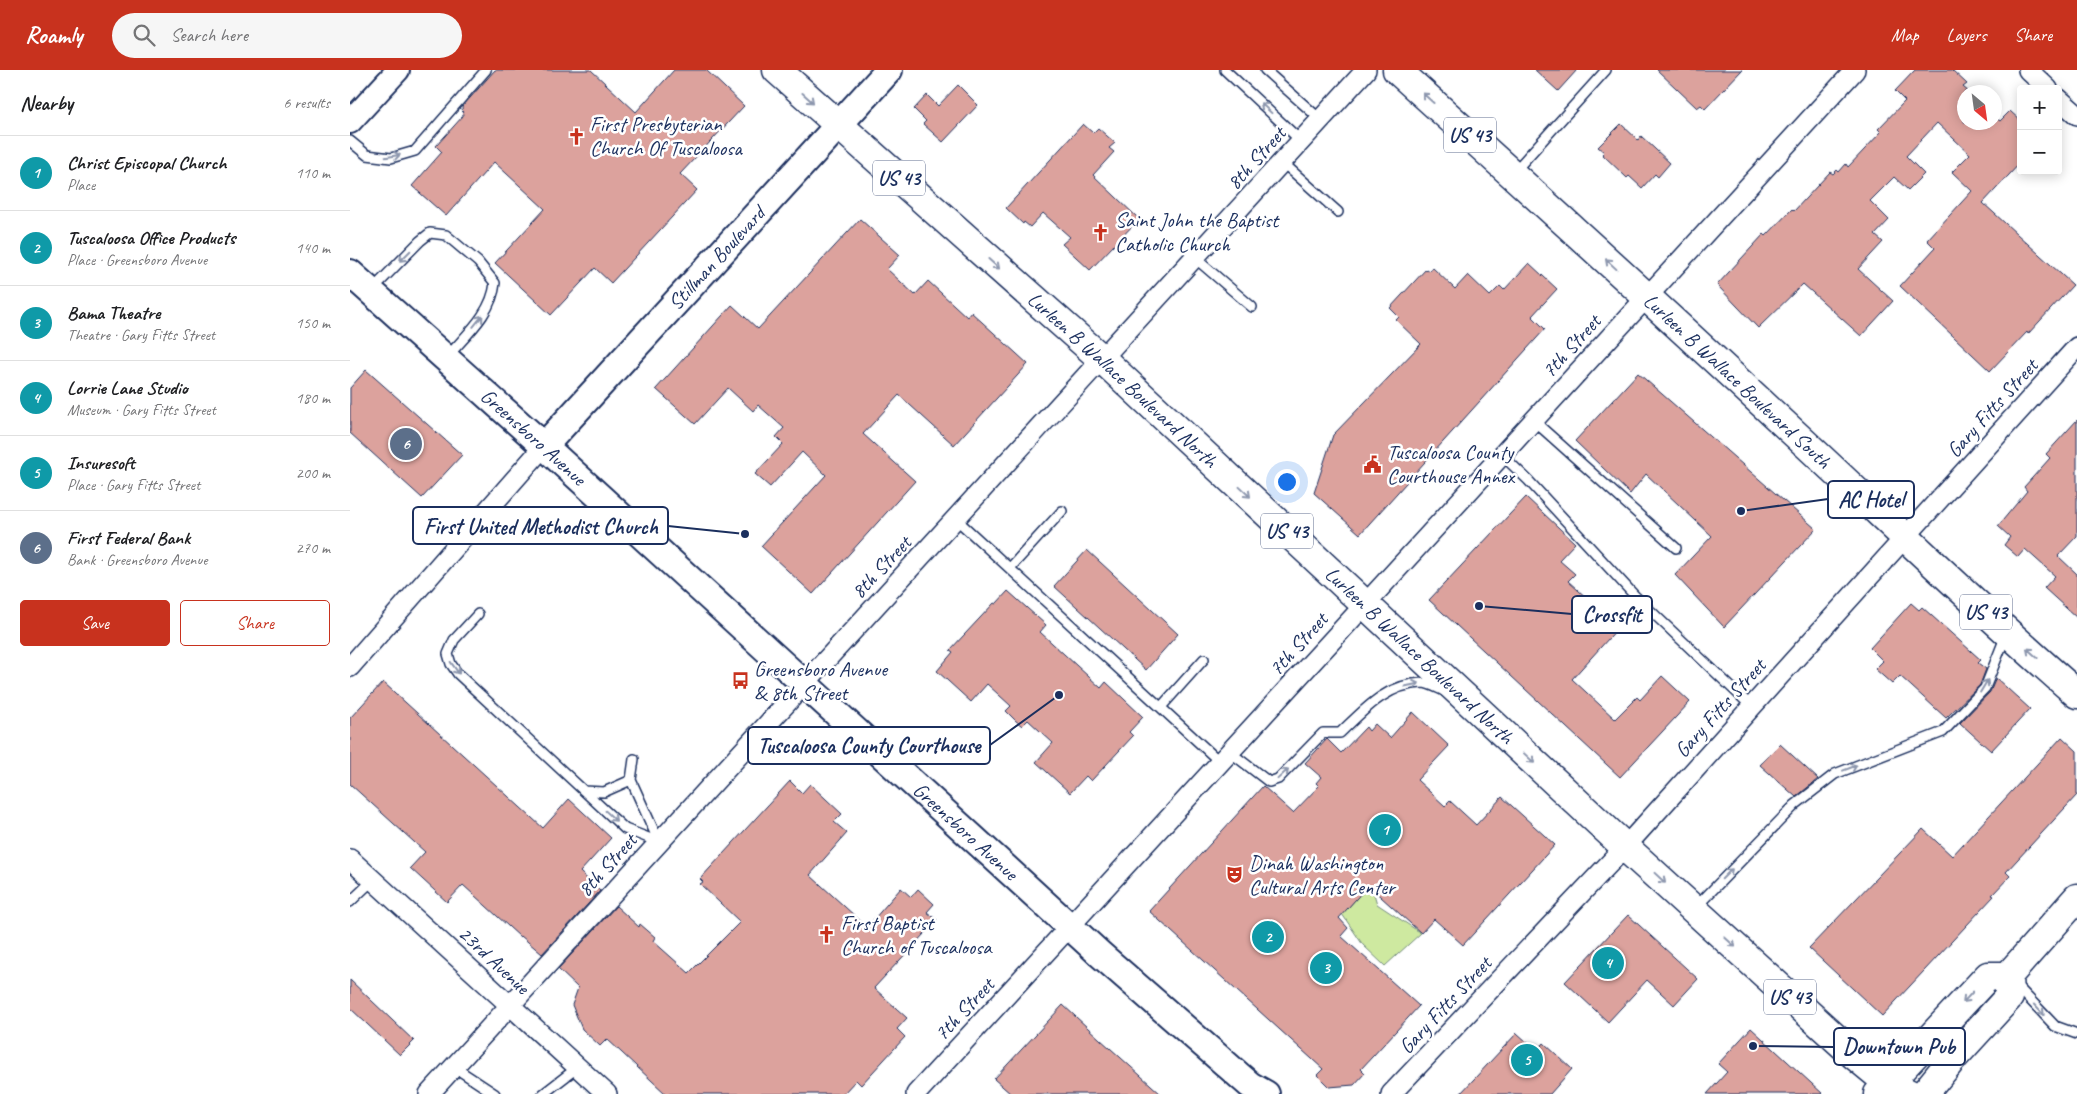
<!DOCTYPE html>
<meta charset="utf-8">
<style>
:root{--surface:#fff;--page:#f6f6f6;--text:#202124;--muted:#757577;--line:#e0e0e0;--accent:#c8321e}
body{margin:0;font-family:Caveat,sans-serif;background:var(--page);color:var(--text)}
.controls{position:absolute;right:15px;top:15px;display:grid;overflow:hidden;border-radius:5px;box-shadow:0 2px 12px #0003}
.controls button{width:45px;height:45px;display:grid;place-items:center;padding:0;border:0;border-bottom:1px solid var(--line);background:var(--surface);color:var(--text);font:25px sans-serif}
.compass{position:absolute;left:1607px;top:15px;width:45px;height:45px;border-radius:50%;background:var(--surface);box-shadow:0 2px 12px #0003;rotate:151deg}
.you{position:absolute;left:936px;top:411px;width:18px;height:18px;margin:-12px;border:4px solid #fff;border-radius:50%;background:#1a73e8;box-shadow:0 0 0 8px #1a73e833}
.badge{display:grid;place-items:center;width:32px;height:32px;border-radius:50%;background:var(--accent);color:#fff;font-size:16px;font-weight:700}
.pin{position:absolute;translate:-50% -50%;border:2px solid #fff;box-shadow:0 1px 5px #0006}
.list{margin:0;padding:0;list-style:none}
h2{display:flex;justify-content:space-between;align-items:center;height:65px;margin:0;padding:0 20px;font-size:21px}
h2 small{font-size:16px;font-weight:400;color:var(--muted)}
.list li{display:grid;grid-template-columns:32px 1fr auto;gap:15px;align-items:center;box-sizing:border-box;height:75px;padding:0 20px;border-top:1px solid var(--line)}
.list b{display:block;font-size:19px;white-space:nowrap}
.list p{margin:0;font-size:16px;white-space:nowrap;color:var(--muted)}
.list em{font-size:16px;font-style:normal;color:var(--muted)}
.actions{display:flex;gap:10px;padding:15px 20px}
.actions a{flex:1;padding:11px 0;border:1px solid var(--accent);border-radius:5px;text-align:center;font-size:18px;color:var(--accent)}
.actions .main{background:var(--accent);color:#fff}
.icon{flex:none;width:28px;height:28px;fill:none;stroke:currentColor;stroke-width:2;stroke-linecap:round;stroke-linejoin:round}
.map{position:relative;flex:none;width:1727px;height:1024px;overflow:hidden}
header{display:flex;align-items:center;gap:30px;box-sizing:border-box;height:70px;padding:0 25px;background:var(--accent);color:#fff}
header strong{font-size:24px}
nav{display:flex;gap:28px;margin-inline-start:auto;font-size:18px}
.search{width:350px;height:45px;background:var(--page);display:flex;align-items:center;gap:12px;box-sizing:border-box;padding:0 18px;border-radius:28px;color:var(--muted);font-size:19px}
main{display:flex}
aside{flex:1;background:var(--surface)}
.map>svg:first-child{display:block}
.green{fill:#cee9a0;stroke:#748c7f}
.building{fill:#dca29d;stroke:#1b2f5e}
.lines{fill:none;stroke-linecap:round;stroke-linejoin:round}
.service-casing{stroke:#1b2f5e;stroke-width:12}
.minor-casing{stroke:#1b2f5e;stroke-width:22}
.tertiary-casing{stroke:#1b2f5e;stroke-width:26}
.secondary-casing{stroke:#1b2f5e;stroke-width:30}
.primary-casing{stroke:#1b2f5e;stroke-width:31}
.trunk-casing{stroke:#1b2f5e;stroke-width:31}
.service{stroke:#fff;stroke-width:9}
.minor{stroke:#fff;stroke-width:19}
.tertiary{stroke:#fff;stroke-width:22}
.secondary{stroke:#fff;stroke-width:26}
.primary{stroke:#fff;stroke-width:28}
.trunk{stroke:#fff;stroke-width:28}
.oneway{stroke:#8d97ae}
.labels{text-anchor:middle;stroke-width:5;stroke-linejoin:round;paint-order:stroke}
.shield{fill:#fff;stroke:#5f6d8e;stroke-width:1}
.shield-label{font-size:20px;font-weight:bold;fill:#1b2f5e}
.poi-label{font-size:21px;fill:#1b2f5e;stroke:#fff;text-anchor:start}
.street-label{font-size:21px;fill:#1b2f5e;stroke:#fff}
.leader{fill:none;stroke:#1b2f5e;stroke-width:2}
.callout-dot{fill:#1b2f5e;stroke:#fff;stroke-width:2}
.callout{fill:#fff;stroke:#1b2f5e;stroke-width:2}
.callout-label{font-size:22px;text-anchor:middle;font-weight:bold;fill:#1b2f5e}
</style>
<header>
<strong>Roamly</strong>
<div class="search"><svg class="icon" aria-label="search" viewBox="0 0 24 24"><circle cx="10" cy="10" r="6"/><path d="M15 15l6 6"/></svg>Search here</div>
<nav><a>Map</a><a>Layers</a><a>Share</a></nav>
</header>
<main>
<aside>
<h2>Nearby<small>6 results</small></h2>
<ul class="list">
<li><span class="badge" style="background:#0f9aa8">1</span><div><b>Christ Episcopal Church</b><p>Place</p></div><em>110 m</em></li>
<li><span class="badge" style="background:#0f9aa8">2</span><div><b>Tuscaloosa Office Products</b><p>Place · Greensboro Avenue</p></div><em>140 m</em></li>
<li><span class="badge" style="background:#0f9aa8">3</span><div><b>Bama Theatre</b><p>Theatre · Gary Fitts Street</p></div><em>150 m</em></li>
<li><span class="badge" style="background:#0f9aa8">4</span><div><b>Lorrie Lane Studio</b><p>Museum · Gary Fitts Street</p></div><em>180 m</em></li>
<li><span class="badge" style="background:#0f9aa8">5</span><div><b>Insuresoft</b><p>Place · Gary Fitts Street</p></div><em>200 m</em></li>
<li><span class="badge" style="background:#5c6f8a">6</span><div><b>First Federal Bank</b><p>Bank · Greensboro Avenue</p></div><em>270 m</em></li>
</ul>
<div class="actions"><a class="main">Save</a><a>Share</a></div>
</aside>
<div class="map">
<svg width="1727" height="1024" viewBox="0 0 1727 1024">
<rect width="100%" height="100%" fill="#fff"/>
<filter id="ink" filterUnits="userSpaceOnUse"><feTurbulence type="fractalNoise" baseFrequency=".02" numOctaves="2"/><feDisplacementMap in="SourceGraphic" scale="10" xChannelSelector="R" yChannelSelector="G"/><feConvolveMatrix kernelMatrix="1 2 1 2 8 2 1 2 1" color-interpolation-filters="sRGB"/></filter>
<g filter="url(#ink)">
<path class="green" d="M1022 817 1027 834 1071 863 1035 896 1013 875 992 844 1015 819 1018 821Z"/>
<path class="building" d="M145 0H241L286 42 324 0H356L394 36 330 104 347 120 261 213 245 198 201 245 145 193 195 139 144 92 96 146 62 116 92 82 86 76 113 46 112 37Z
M1185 0H1227L1208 21Z
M1307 0H1392L1355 39 1351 35 1347 38Z
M1565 0H1602L1617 14 1613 17 1619 22H1614V52H1644V46L1650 51 1660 41 1671 51V92L1633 133 1723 215 1678 264 1677 262 1640 301 1550 216 1585 178 1577 170 1622 121 1602 102 1620 84 1587 53 1556 86 1574 104 1558 120 1544 107 1520 131 1539 150 1525 165 1533 172 1508 199 1543 231 1511 266 1453 214 1408 258 1367 215 1414 164 1416 166 1442 139 1444 141 1480 102 1483 104 1487 100 1489 102 1496 94 1498 97 1531 62 1528 59 1555 31 1545 21Z
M608 15 628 35 593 72 573 54 576 51 564 39 577 25 588 36Z
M733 54 743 63 748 58 765 73 759 78 764 82 743 105 789 149 740 200 712 174 720 167 693 143 680 157 674 152 673 154 656 138Z
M1271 54 1288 70 1291 66 1320 93 1308 107 1305 104 1292 118 1279 106 1277 108 1252 84 1254 82 1248 77Z
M510 149 550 185 537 199 565 225 578 211 617 247 621 242 678 294 604 375 549 325 513 364 565 411 463 524 411 476 476 405 452 382 420 417 405 404 433 374 426 367 434 358 408 335 403 341 378 318 345 354 306 319 382 235 408 259Z
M1179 193 1207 219 1182 246 1195 259 1010 464 964 423 983 365 1071 274 1046 250 1049 247 1040 238 1076 199 1079 201 1082 197 1105 219 1118 205 1140 226 1150 216 1154 220Z
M16 300 112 385 72 428 0 363V318Z
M1288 303 1466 459 1374 557 1325 505 1362 466 1296 404 1280 424 1225 371Z
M1727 350V466L1708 486 1727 504V548L1694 518 1705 506 1675 479 1668 487 1654 475 1660 467 1648 456 1677 421 1674 417 1700 388 1696 384Z
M1176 427 1225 473 1209 490 1225 504 1218 511 1269 557 1222 609 1265 649 1287 627 1290 630 1312 606 1340 632 1270 707 1079 530Z
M737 480 828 564 796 600 704 516Z
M658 521 696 555 690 562 751 618 756 612 793 647 779 662 783 666 741 711 736 706 720 723 686 692 703 673 678 650 672 656 665 650 656 641 661 636 637 614 621 632 587 601 603 582 600 580 644 533 646 534Z
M1561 533 1569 540 1572 537 1631 590 1628 593 1636 599 1630 615 1596 648 1550 606 1542 614 1525 599 1533 591 1520 578Z
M1646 608 1680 639 1641 681 1610 653 1640 622Z
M33 612 193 758 219 729 261 768 230 802 250 821 192 884 171 866 170 867 113 815 97 832 60 798 75 782 0 714V648Z
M1063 642 1099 676 1067 710 1095 736 1100 731 1126 755 1152 727 1205 775 1113 875 1084 849 1071 863 1021 818 1018 821 1015 819 989 848 998 858 991 866 1069 936 1011 999 1015 1003 1004 1015 979 1017 967 1005 973 999 799 841 913 716 943 743 969 716 966 713 971 707 955 693 977 669 991 683 1016 657 1019 661 1025 654 1040 668Z
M1712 667 1727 681V725L1656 802 1660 806 1642 825 1644 826 1532 946 1459 878 1573 759 1602 786Z
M1430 674 1468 709 1446 727 1410 695Z
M440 711 452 723 460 714 492 744 484 752 497 763 460 805 517 857 551 818 561 827 568 819 584 834 577 842 587 850 524 918 557 948 547 959 555 967 511 1015 506 1010 493 1024H316L257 969 250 976 232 959 222 935 228 918 208 899 266 836 289 857 290 854 305 867 303 871 339 903 390 852 350 814 353 812 350 809Z
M1278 845 1348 909 1324 935 1297 910 1258 952 1215 912Z
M0 910 64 971 50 985 0 938Z
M713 935 750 969 811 1024H661L644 1009Z
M1401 958 1473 1024H1357L1377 1002 1368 994Z
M1167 963 1187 981 1194 973 1222 999 1200 1024H1110Z"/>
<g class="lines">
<defs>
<path id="service" d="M875 0 951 71
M915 0 971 50
M0 71 17 85 41 88 65 81 136 0
M932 92 988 142
M1164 102 1256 0
M845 188 902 237
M23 219 70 171 80 163 96 165 128 192 145 213C142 243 117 264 98 286
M1184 351 1326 478
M1152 385 1178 410 1285 526 1401 636
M606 449 870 692
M660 498 712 441
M128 544 104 570 98 584 101 594 108 604 275 759 309 772
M811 637 854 589
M880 682 919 712 928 709 973 663H990C1013 641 1036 614 1072 613 1079 613 1087 618 1094 621
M284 689 281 710 309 772
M234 721 254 722 281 710
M0 832 23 810
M1346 837 1445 735 1485 704 1593 662 1635 618 1656 565
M1665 914 1705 956 1727 964
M104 997 145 1024
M193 1024 228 997"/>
<path id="minor" d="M1678 0 1698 19
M1708 28 1727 45
M0 597 194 376
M0 789 257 1024
M79 1024 1016 0
M566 1024 1505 0
M1041 1024 1275 777 1727 277"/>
<path id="tertiary" d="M0 52 48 0"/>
<g id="secondary">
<path id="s1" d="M0 203 194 376 751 885 900 1015 916 1024"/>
<path id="s2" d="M194 376 539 0"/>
</g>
<path id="primary" d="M1528 1024 1638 906H1658
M1574 1024 1604 987 1659 927 1658 906 1727 828"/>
<g id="trunk">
<path id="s3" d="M427 0 752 289 1275 777 1504 985 1538 1013 1560 1024"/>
<path id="s4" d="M1047 0C1180 120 1313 241 1444 363 1538 450 1630 540 1727 624"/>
</g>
</defs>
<use href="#service" class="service-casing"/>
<use href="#minor" class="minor-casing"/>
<use href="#tertiary" class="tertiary-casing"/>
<use href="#secondary" class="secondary-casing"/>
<use href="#primary" class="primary-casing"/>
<use href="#trunk" class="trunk-casing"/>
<use href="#service" class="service"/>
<use href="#minor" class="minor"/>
<use href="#tertiary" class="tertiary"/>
<use href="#secondary" class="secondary"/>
<use href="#primary" class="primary"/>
<use href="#trunk" class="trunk"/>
</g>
<defs><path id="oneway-shaft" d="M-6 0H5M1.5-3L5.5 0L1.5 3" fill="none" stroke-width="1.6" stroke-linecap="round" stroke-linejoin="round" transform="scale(1.25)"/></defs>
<g class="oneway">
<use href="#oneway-shaft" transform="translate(458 28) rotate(42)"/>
<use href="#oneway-shaft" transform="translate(1078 28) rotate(-138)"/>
<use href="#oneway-shaft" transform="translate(916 38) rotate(-137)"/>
<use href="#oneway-shaft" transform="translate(43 86) rotate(-9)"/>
<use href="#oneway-shaft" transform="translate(55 186) rotate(135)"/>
<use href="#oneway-shaft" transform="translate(644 194) rotate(42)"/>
<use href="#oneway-shaft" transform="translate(1261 194) rotate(-137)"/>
<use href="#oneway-shaft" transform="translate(128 251) rotate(-51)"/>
<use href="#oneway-shaft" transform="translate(895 422) rotate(43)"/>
<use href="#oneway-shaft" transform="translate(1682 583) rotate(-138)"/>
<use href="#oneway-shaft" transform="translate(105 598) rotate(54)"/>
<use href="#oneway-shaft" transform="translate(1062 615) rotate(-11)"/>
<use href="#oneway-shaft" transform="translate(1634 616) rotate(-59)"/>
<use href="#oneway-shaft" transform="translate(1179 688) rotate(43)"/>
<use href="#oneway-shaft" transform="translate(1500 698) rotate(-21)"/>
<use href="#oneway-shaft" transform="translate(933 704) rotate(-43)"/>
<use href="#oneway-shaft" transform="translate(261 746) rotate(43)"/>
<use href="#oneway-shaft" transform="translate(1377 804) rotate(-45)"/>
<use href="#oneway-shaft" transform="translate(1310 808) rotate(43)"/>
<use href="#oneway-shaft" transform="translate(1380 872) rotate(42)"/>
<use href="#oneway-shaft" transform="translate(1618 927) rotate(133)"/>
<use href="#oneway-shaft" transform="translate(1689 940) rotate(47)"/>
</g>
</g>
<defs>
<symbol id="church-bare" viewBox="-9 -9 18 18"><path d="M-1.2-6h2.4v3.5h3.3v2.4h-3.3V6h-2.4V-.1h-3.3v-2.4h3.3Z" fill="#c8321e" stroke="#fff" stroke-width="2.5" paint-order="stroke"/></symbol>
<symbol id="civic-bare" viewBox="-9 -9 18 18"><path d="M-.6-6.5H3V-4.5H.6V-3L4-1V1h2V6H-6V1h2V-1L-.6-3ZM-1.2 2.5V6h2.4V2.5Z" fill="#c8321e" stroke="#fff" stroke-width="2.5" paint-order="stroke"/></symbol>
<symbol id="bus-bare" viewBox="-9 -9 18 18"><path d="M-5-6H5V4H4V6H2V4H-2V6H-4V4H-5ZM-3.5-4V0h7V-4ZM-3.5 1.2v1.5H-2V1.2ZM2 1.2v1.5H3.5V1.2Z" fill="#c8321e" stroke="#fff" stroke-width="2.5" paint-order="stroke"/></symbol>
<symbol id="theatre-bare" viewBox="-9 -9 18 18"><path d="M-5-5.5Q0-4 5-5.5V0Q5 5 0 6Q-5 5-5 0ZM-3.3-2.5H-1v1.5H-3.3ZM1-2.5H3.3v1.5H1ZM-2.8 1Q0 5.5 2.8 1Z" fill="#c8321e" stroke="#fff" stroke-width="2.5" paint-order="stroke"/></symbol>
</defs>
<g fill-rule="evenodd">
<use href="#church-bare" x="214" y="54" width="25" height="25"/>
<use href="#church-bare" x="738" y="150" width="25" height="25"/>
<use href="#civic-bare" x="1010" y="382" width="25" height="25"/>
<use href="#bus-bare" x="378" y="598" width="25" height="25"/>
<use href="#theatre-bare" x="872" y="792" width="25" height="25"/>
<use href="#church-bare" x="464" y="852" width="25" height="25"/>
</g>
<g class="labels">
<g class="shield">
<rect x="1094" y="47.5" width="52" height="35" rx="4"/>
<rect x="523" y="90.5" width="52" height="35" rx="4"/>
<rect x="911" y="443.5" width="52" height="35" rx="4"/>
<rect x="1610" y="524.5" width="52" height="35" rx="4"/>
<rect x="1414" y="909.5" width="52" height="35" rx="4"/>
</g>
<g class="shield-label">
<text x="1120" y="72">US 43</text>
<text x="549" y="115">US 43</text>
<text x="937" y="468">US 43</text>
<text x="1636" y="549">US 43</text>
<text x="1440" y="934">US 43</text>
</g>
<g class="poi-label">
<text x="240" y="61">First Presbyterian<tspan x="240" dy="24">Church Of Tuscaloosa</tspan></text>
<text x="765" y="157">Saint John the Baptist<tspan x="765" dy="24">Catholic Church</tspan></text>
<text x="1037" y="389">Tuscaloosa County<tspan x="1037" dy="24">Courthouse Annex</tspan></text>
<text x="404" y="606">Greensboro Avenue<tspan x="404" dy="24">&amp; 8th Street</tspan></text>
<text x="899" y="800">Dinah Washington<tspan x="899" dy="24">Cultural Arts Center</tspan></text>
<text x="491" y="860">First Baptist<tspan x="491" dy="24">Church of Tuscaloosa</tspan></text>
</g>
<g class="street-label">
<text transform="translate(906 88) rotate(-48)" y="7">8th Street</text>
<text dy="7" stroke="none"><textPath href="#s2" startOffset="255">Stillman Boulevard</textPath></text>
<text transform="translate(1221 276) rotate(-48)" y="7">7th Street</text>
<text dy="7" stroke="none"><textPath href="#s3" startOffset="464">Lurleen B Wallace Boulevard North</textPath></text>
<text dy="7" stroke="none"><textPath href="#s4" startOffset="461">Lurleen B Wallace Boulevard South</textPath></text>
<text transform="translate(1642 338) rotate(-48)" y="7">Gary Fitts Street</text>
<text dy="7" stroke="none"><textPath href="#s1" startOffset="246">Greensboro Avenue</textPath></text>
<text transform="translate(531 497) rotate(-47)" y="7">8th Street</text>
<text transform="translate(948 574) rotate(-48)" y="7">7th Street</text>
<text dy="7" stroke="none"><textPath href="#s3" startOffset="869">Lurleen B Wallace Boulevard North</textPath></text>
<text transform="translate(1370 638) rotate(-48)" y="7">Gary Fitts Street</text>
<text dy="7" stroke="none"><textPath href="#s1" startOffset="831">Greensboro Avenue</textPath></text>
<text transform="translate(257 795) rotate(-48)" y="7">8th Street</text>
<text transform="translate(144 890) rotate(43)" y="7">23rd Avenue</text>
<text transform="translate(1095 935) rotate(-47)" y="7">Gary Fitts Street</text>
<text transform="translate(614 939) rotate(-47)" y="7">7th Street</text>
</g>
</g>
<path class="leader" d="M1391 441L1478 429M395 464L318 456M1129 536L1222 544M709 625L640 675M1403 976L1484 977"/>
<g class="callout-dot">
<circle cx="1391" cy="441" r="5"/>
<circle cx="395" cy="464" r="5"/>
<circle cx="1129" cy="536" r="5"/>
<circle cx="709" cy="625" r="5"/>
<circle cx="1403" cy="976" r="5"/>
</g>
<g class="callout">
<rect x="1478" y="411" width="86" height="37" rx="5"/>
<rect x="63" y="437" width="255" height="37" rx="5"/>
<rect x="1222" y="526" width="80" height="37" rx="5"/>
<rect x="398" y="657" width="242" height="37" rx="5"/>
<rect x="1484" y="958" width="131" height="37" rx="5"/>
</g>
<g class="callout-label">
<text x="1521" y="437">AC Hotel</text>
<text x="191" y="464">First United Methodist Church</text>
<text x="1262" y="552">Crossfit</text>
<text x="519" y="683">Tuscaloosa County Courthouse</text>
<text x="1549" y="984">Downtown Pub</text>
</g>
</svg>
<div class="controls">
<button>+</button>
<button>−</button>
</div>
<svg class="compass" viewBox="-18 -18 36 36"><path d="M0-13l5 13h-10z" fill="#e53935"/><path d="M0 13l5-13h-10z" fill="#757577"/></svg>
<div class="you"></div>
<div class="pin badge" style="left:1035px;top:760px;background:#0f9aa8">1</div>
<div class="pin badge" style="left:918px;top:867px;background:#0f9aa8">2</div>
<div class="pin badge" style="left:976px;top:898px;background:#0f9aa8">3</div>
<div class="pin badge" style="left:1258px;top:893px;background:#0f9aa8">4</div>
<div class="pin badge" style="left:1177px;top:990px;background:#0f9aa8">5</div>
<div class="pin badge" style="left:56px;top:374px;background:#5c6f8a">6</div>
</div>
</main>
